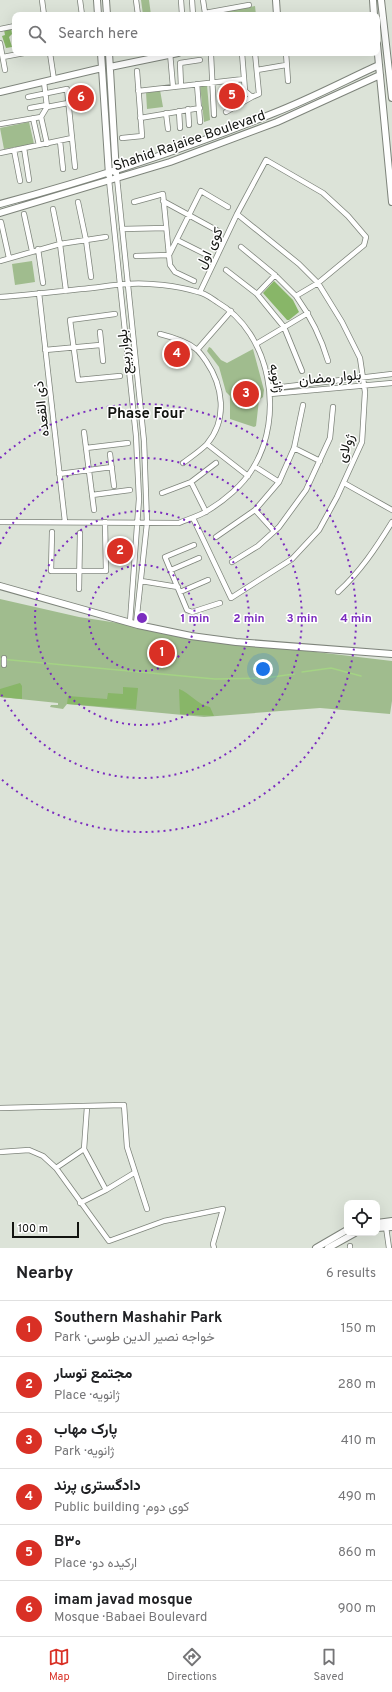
<!DOCTYPE html>
<meta charset="utf-8">
<style>
:root{--surface:#fff;--page:#f2f2f2;--text:#202124;--muted:#757577;--line:#e0e0e0;--accent:#d93025}
body{margin:0;font-family:Overpass,Vazirmatn,sans-serif;background:var(--page);color:var(--text)}
.controls{position:absolute;right:12px;bottom:12px;display:grid;overflow:hidden;border-radius:8px;box-shadow:0 4px 16px #0002}
.controls button{width:36px;height:36px;display:grid;place-items:center;padding:0;border:0;border-bottom:1px solid var(--line);background:var(--surface);color:var(--text);font:20px sans-serif}
.scale{position:absolute;left:12px;bottom:10px;width:67px;box-sizing:border-box;padding-left:4px;border:2px solid #121410;border-top:0;font-size:11px;line-height:14px;white-space:nowrap;color:#121410;-webkit-text-stroke:3px #fff;paint-order:stroke}
.you{position:absolute;left:263px;top:669px;width:14px;height:14px;margin:-10px;border:3px solid #fff;border-radius:50%;background:#1a73e8;box-shadow:0 0 0 6px #1a73e833}
.badge{display:grid;place-items:center;width:26px;height:26px;border-radius:50%;background:var(--accent);color:#fff;font-size:13px;font-weight:700}
.pin{position:absolute;translate:-50% -50%;border:2px solid #fff;box-shadow:0 1px 4px #0006}
.list{margin:0;padding:0;list-style:none}
h2{display:flex;justify-content:space-between;align-items:center;height:52px;margin:0;padding:0 16px;font-size:17px}
h2 small{font-size:13px;font-weight:400;color:var(--muted)}
.list li{display:grid;grid-template-columns:26px 1fr auto;gap:12px;align-items:center;box-sizing:border-box;height:56px;padding:0 16px;border-top:1px solid var(--line)}
.list b{display:block;font-size:15px;white-space:nowrap}
.list p{margin:0;font-size:13px;white-space:nowrap;color:var(--muted)}
.list em{font-size:13px;font-style:normal;color:var(--muted)}
.icon{flex:none;width:22px;height:22px;fill:none;stroke:currentColor;stroke-width:2;stroke-linecap:round;stroke-linejoin:round}
.map{position:relative;flex:none;width:392px;height:1248px;overflow:hidden}
.search{position:absolute;background:var(--surface);box-shadow:0 4px 16px #0002;left:12px;right:12px;top:12px;height:44px;display:flex;align-items:center;gap:10px;box-sizing:border-box;padding:0 14px;border-radius:8px;color:var(--muted);font-size:15px}
.sheet{height:388px;background:var(--surface)}
nav{display:flex;justify-content:space-around;align-items:center;box-sizing:border-box;height:56px;border-top:1px solid var(--line);background:var(--surface);font-size:11px;color:var(--muted)}
nav a{display:grid;justify-items:center;gap:2px}
nav .on{color:var(--accent)}
.map>svg:first-child{display:block}
.green{fill:#a0bc8e}
.forest{fill:#88b668}
.lines{fill:none;stroke-linecap:round;stroke-linejoin:round}
.stream{stroke:#a4d384;stroke-width:1.5}
.street-casing{stroke:#7e847b;stroke-width:6}
.secondary-casing{stroke:#7e847b;stroke-width:8}
.street{stroke:#fff;stroke-width:4.5}
.secondary{stroke:#fff;stroke-width:6}
.ring{fill:none;stroke:#7b2cbf;stroke-width:2;stroke-dasharray:2 4}
.labels{text-anchor:middle;stroke-width:3;stroke-linejoin:round;paint-order:stroke}
.street-label{font-size:14px;fill:#121410;stroke:#fff}
.neighbourhood-label{font-size:15px;font-weight:bold;fill:#121410;stroke:#fff}
.centre{fill:#7b2cbf;stroke:#fff;stroke-width:2}
.ring-label{font-size:12px;text-anchor:middle;font-weight:bold;fill:#7b2cbf;stroke:#fff;stroke-width:3;stroke-linejoin:round;paint-order:stroke}
</style>
<div class="map">
<svg width="392" height="1248" viewBox="0 0 392 1248">
<rect width="100%" height="100%" fill="#dce3d8"/>
<path class="green" d="M141 0H149L151 15H143Z
M255 6 256 15H210Z
M207 85 210 120 204 122 200 86Z
M160 90 163 107 147 109 146 92Z
M29 122 34 144 4 149 0 128Z
M32 261 35 282 15 285 12 264Z
M209 347 211 348 221 360 227 363 253 349 264 390 263 397 259 400 256 426 254 427 230 419V396L226 392 219 367 207 351Z
M0 599 79 617 274 647 392 661V701L390 714 320 708 204 717 67 704 63 709 50 707 51 705H58V703L0 697Z"/>
<path class="forest" d="M11 28 12 34 9 37 12 47 6 48 2 36 5 35 4 30Z
M274 281 293 300 299 312 289 320H287L263 293Z
M20 683 22 686V699L0 697V689Z
M123 687 138 688 136 709 67 704 68 696 107 699 108 693 123 694Z
M179 689C190 693 198 705 210 707L214 716 180 714Z"/>
<g class="lines">
<path class="stream" d="M0 659 215 679 265 678 294 674
M302 672 331 668 361 676"/>
<defs>
<path id="street" d="M42 0 44 15
M80 0 82 15
M136 0 138 15
M181 0 182 14
M192 0 193 15
M203 0 205 13 249 5
M0 29 15 26
M0 43 5 70
M50 53 54 80
M170 53 173 87
M242 53 245 91 252 97 259 94 255 53
M286 53 288 81
M211 55 214 115
M3 57 24 53
M257 70 286 65
M197 84 200 122
M181 86 180 63 200 60
M138 91 244 79
M28 97 67 89 75 167
M47 107 68 103
M30 108 47 105
M188 109 189 125
M179 111 180 128
M226 112 252 97
M166 113 168 129
M41 117 47 107 44 82
M41 117 47 144
M33 118 39 145
M140 118 200 108
M0 124 41 117
M122 138 142 136 137 71
M60 141 63 169
M24 148 29 180
M14 150 20 181
M0 153 72 138
M117 178 144 441 147 523 136 624
M109 180 136 436 139 499 130 622
M163 201 218 231
M78 202 86 240 91 277
M134 202 163 194 170 265 175 272 194 281
M53 209 60 244 66 291
M24 214 32 251
M1 222 9 258
M122 229 166 228
M177 240 205 254
M241 247 275 275 296 296
M38 249 43 283
M136 256 169 255 201 191 228 207
M0 261 60 244 106 237
M226 270 257 294 284 327 302 371
M200 292 237 214 266 160 323 193 348 216 366 237 364 245 318 283 296 296C311 317 321 337 328 361
M39 293 65 522
M257 294 275 275
M0 297C27 295 54 292 81 289 96 288 111 285 126 284 148 282 178 286 198 292 205 293 211 298 217 302 271 333 285 416 253 468 243 485 224 501 207 511 199 516 188 519 179 523L0 522
M115 314 70 320 78 380 120 376
M100 332 103 361
M160 334C172 337 186 341 196 349 200 352 203 357 206 361 223 386 228 419 207 444 200 451 191 457 183 463
M256 344 308 313
M45 350 100 345
M197 350 231 311
M269 386 282 387 392 374
M270 394 392 383
M84 432 94 510
M207 444 248 476
M86 448 128 443
M294 448 320 461
M110 454 114 486
M254 466 279 482
M59 474 112 467
M191 482 206 512
M344 483 392 510
M162 493 191 482 216 463
M92 495 130 490
M255 510 274 531
M193 518 231 598 292 559 319 530 337 497 362 442 365 392 360 358 342 322 318 283 299 264 237 214
M52 532 51 571H106L105 522
M216 537 255 510 279 482 294 448 303 405
M194 545 165 557 187 610 192 612 220 603
M232 562 258 546 279 527 306 490 330 438 333 407
M171 570 199 558
M141 581 178 587
M79 589 80 533
M180 592 208 580
M338 592C360 572 376 548 392 522
M4 665V658
M87 1107 84 1149 106 1190
M0 1108 124 1105 127 1147 147 1209
M0 1152 29 1150 43 1156 56 1168 109 1241 164 1221 223 1209 213 1244 214 1248
M56 1168 84 1149
M80 1203 106 1190 134 1173
M386 1227 389 1248
M350 1246V1248"/>
<path id="secondary" d="M97 0 98 15
M106 0 107 15
M276 0 277 15
M373 0 374 15
M381 0 392 98
M377 44 392 202
M101 53 109 175
M109 53 116 173
M110 67 178 53
M0 92 102 68
M0 204C93 179 185 149 274 113 310 99 344 81 379 65
M0 213 170 162 277 122 380 75
M0 586 138 625 191 636 236 642 392 654
M377 1223 392 1221
M377 1228 392 1227
M316 1248 347 1230
M328 1248 355 1233"/>
</defs>
<use href="#street" class="street-casing"/>
<use href="#secondary" class="secondary-casing"/>
<use href="#street" class="street"/>
<use href="#secondary" class="secondary"/>
</g>
<g class="ring">
<circle cx="142" cy="618" r="53"/>
<circle cx="142" cy="618" r="107"/>
<path d="M0 544A160 160 0 1 1 0 692"/>
<path d="M0 458A214 214 0 1 1 0 778"/>
</g>
<g class="labels">
<g class="street-label">
<text transform="translate(189 140) rotate(-19)" y="5">Shahid Rajaiee Boulevard</text>
<text transform="translate(209 248) rotate(-64)" y="5">کوی اول</text>
<text transform="translate(124 352) rotate(-96)" y="5">بلوارربیع</text>
<text transform="translate(330 377) rotate(-5)" y="5">بلوار رمضان</text>
<text transform="translate(277 378) rotate(80)" y="5">ژانویه</text>
<text transform="translate(41 409) rotate(-96)" y="5">ذی القعده</text>
<text transform="translate(345 448) rotate(-71)" y="5">ژولای</text>
</g>
<g class="neighbourhood-label">
<text x="146" y="418">Phase Four</text>
</g>
</g>
<circle cx="142" cy="618" r="6" class="centre"/>
<g class="ring-label">
<text x="195" y="622">1 min</text>
<text x="249" y="622">2 min</text>
<text x="302" y="622">3 min</text>
<text x="356" y="622">4 min</text>
</g>
</svg>
<div class="controls">
<button><svg class="icon" aria-label="locate" viewBox="0 0 24 24"><circle cx="12" cy="12" r="6"/><path d="M12 2v4M12 18v4M2 12h4M18 12h4"/></svg></button>
</div>
<div class="scale">100 m</div>
<div class="you"></div>
<div class="pin badge" style="left:162px;top:653px">1</div>
<div class="pin badge" style="left:120px;top:551px">2</div>
<div class="pin badge" style="left:246px;top:394px">3</div>
<div class="pin badge" style="left:177px;top:354px">4</div>
<div class="pin badge" style="left:232px;top:96px">5</div>
<div class="pin badge" style="left:81px;top:98px">6</div>
<div class="search"><svg class="icon" aria-label="search" viewBox="0 0 24 24"><circle cx="10" cy="10" r="6"/><path d="M15 15l6 6"/></svg>Search here</div>
</div>
<section class="sheet">
<h2>Nearby<small>6 results</small></h2>
<ul class="list">
<li><span class="badge">1</span><div><b>Southern Mashahir Park</b><p>Park · خواجه نصیر الدین طوسی</p></div><em>150 m</em></li>
<li><span class="badge">2</span><div><b>مجتمع توسار</b><p>Place · ژانویه</p></div><em>280 m</em></li>
<li><span class="badge">3</span><div><b>پارک مهاب</b><p>Park · ژانویه</p></div><em>410 m</em></li>
<li><span class="badge">4</span><div><b>دادگستری پرند</b><p>Public building · کوی دوم</p></div><em>490 m</em></li>
<li><span class="badge">5</span><div><b>B۳۰</b><p>Place · ارکیده دو</p></div><em>860 m</em></li>
<li><span class="badge">6</span><div><b>imam javad mosque</b><p>Mosque · Babaei Boulevard</p></div><em>900 m</em></li>
</ul>
</section>
<nav>
<a class="on"><svg class="icon" aria-label="map" viewBox="0 0 24 24"><path d="M3 6l6-2 6 2 6-2v14l-6 2-6-2-6 2zM9 4v14M15 6v14"/></svg>Map</a>
<a><svg class="icon" aria-label="directions" viewBox="0 0 24 24"><path d="M12 3l9 9-9 9-9-9zM9 14v-3h6M13 9l2 2-2 2"/></svg>Directions</a>
<a><svg class="icon" aria-label="saved" viewBox="0 0 24 24"><path d="M7 4h10v16l-5-4-5 4z"/></svg>Saved</a>
</nav>
